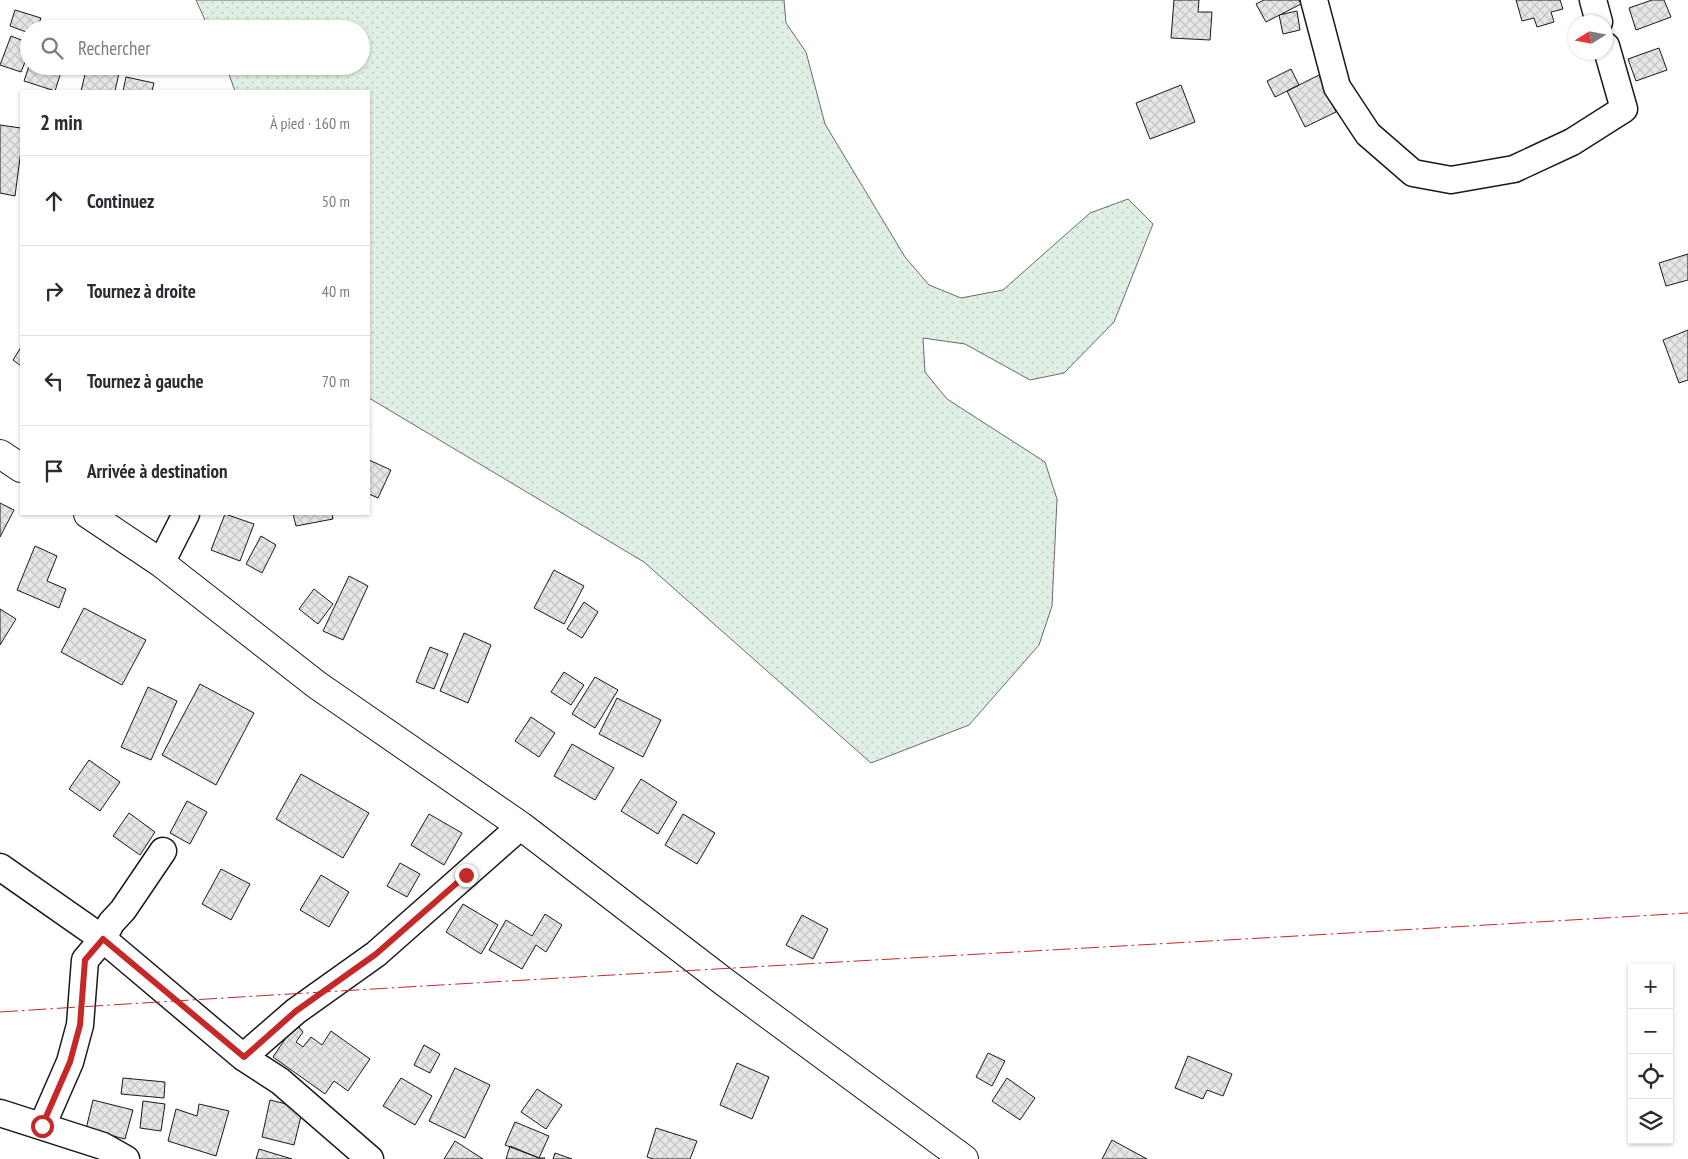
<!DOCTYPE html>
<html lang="fr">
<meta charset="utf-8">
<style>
:root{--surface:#fff;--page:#f7f7f7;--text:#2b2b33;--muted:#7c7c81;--line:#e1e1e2}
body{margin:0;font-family:"PT Sans Narrow",sans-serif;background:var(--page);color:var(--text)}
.controls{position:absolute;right:15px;bottom:15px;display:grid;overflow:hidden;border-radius:0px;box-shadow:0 1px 4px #0004}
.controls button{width:45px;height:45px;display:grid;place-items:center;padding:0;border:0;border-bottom:1px solid var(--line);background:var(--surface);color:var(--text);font:25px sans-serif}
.compass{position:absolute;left:1568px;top:15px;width:45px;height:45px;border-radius:50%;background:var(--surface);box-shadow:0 1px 4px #0004;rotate:259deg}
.stop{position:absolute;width:15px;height:15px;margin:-11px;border:4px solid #c62828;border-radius:50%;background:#fff}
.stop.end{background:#c62828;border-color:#fff;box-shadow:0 1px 5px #0008}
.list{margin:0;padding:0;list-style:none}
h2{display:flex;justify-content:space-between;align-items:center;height:65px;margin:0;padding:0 20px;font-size:21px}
h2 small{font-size:16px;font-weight:400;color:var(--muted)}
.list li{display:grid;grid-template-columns:32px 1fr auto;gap:15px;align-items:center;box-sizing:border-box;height:90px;padding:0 20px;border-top:1px solid var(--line)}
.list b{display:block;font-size:19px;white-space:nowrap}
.list em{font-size:16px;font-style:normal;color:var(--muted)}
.icon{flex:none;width:28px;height:28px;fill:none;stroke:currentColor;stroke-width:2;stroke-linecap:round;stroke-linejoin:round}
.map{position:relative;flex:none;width:1688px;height:1159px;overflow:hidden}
.search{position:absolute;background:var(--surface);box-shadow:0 1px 4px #0004;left:20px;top:20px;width:350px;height:55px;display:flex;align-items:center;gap:12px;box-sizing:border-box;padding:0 18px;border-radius:28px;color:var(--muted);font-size:19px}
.panel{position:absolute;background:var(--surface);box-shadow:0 1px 4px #0004;left:20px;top:90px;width:350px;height:425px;border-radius:0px}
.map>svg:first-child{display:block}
.grass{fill:url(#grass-dots);stroke:#6a6a6a}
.building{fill:url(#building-cross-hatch);stroke:#1a1a1a}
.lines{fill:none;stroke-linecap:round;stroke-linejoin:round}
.street-casing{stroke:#1a1a1a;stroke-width:29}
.highway-casing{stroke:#1a1a1a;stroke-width:30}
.street{stroke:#fff;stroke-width:26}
.highway{stroke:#fff;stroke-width:28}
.power{stroke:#c62828;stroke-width:1;stroke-dasharray:18 4 2.5 4;stroke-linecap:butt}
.route{stroke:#c62828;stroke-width:6}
</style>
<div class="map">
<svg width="1688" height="1159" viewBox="0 0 1688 1159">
<defs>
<pattern id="grass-dots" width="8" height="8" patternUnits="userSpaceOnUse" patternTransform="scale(1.25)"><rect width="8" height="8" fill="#e0efe3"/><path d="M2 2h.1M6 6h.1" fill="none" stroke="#c0ccc2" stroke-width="1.8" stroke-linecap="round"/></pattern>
<pattern id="building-cross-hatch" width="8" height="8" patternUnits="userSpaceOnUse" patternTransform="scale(1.25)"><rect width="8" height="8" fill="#e6e6e6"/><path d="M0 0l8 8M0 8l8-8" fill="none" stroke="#c5c5c5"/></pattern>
</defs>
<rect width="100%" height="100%" fill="#fff"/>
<path class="grass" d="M196 0H784L786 23 806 52 825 124 905 257 929 285 961 298 1003 290 1090 213 1128 199 1153 224 1114 322 1064 373 1030 380 965 344 923 338 925 372 947 399 1045 462 1057 499 1052 606 1039 645 969 725 871 763 644 562 369 398V91H235L226 66H361V29H209Z"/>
<path class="building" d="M1174 0H1199L1198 12H1212L1210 40 1171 38Z
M1264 0H1299L1301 4 1266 22 1256 4Z
M1516 0H1560L1563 9 1551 12 1554 22 1537 27 1534 18 1522 21Z
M1652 0H1664L1671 17 1636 30 1629 8Z
M15 10 41 18 37 29H29V33L10 26Z
M1297 11 1300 30 1283 34 1279 15Z
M11 36 29 43V52L21 72 0 65Z
M1659 48 1667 70 1636 81 1628 59Z
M29 66H63L55 91 24 81Z
M87 66 119 73 115 91H81Z
M1291 69 1299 85 1275 97 1267 81Z
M1319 75 1336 112 1305 127 1287 91Z
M126 77 154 83 152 91H123Z
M1181 85 1195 122 1150 139 1136 103Z
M0 125 21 128V150L15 196 0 193Z
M1688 254V280L1666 286 1659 263Z
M1688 330V380L1679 383 1663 340Z
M21 347V366L13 360Z
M369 460 391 470 378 498 369 494Z
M0 503 14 510 0 537Z
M225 514 254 524 240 561 211 550Z
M293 514H332L333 519 296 526Z
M261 536 276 545 262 573 246 564Z
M35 546 57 556 47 581 66 589 59 608 17 590Z
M554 570 584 586 564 624 534 608Z
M349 576 368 586 343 640 323 631Z
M314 589 333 604 318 624 299 609Z
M584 602 598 612 582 638 567 629Z
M84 608 146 640 122 685 61 652Z
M0 609 16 619 0 645Z
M464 633 491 645 468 703 440 691Z
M430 647 448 654 434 689 416 682Z
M564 672 584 685 571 705 551 692Z
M595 677 618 690 595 728 572 714Z
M200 684 254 713 216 785 162 755Z
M148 687 177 701 151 760 121 747Z
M617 698 661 720 643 757 599 734Z
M531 717 555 733 539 757 515 741Z
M572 744 614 768 595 800 554 776Z
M89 760 120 782 100 811 69 789Z
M301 774 369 813 343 858 276 819Z
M641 779 677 802 658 834 621 811Z
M187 801 207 812 190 844 170 833Z
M129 813 155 832 140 855 113 836Z
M429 814 462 833 444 865 411 845Z
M683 814 715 833 697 864 665 845Z
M400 863 420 874 407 897 387 886Z
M221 869 250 884 231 920 202 904Z
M321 875 349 892 329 927 300 910Z
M463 904 498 925 481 954 446 932Z
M545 914 562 925 546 952 536 945 522 969 489 950 506 920 532 936Z
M802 915 828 929 813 959 786 945Z
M296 1023 303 1032 296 1042 303 1047 311 1037 322 1045 331 1031 370 1059 348 1091 334 1081 325 1094 273 1057Z
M424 1045 440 1054 430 1073 414 1065Z
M988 1053 1005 1061 992 1086 976 1077Z
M1188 1056 1232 1074 1223 1096 1207 1090 1203 1099 1175 1088Z
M737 1063 769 1077 752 1119 720 1105Z
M455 1068 490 1085 465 1138 429 1121Z
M123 1078 165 1082 164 1098 121 1094Z
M401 1078 432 1096 415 1125 383 1106Z
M1007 1078 1035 1098 1020 1120 992 1101Z
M537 1089 562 1105 546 1129 521 1112Z
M93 1100 133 1110 125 1139 86 1129Z
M270 1100 303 1108 294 1145 262 1137Z
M143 1101 165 1104 161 1131 140 1128Z
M199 1104 229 1111 216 1156 168 1141 176 1109 197 1116Z
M515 1122 549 1136 539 1158 505 1145Z
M656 1128 697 1141 690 1159H653L647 1157Z
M1112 1140 1147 1159H1102Z
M455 1141 483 1159H444Z
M510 1146 539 1158H545L544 1159H506Z
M259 1149 292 1159H256Z
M555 1153 572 1159H553Z"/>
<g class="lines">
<defs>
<path id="street" d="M1314 0 1337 87 1368 134 1413 173 1451 180 1514 169 1572 142 1624 109 1606 46
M1593 0 1599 22
M161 563 186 514
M0 867 103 939 243 1057 280 1081 370 1159
M243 1057 296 1011 376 954 521 826
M0 1113 103 1146 126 1159
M42 1126 70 1062 80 1025 85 960 103 939 111 923 123 910 163 851"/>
<path id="highway" d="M0 454 21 468
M88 514 161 563 317 685 521 826 723 981 964 1159"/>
</defs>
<use href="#street" class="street-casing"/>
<use href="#highway" class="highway-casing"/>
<use href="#street" class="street"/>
<use href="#highway" class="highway"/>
<path class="power" d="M0 1012C562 976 1125 947 1688 913"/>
</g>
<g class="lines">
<path class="route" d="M42 1126 70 1062 80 1025 85 960 103 939 244 1057 296 1011 376 954 466 875"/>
</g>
</svg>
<div class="controls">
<button>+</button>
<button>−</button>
<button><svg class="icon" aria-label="locate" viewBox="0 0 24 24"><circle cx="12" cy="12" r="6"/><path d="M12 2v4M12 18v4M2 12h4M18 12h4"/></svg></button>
<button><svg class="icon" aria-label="layers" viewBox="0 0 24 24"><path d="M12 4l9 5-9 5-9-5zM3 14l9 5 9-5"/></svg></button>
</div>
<svg class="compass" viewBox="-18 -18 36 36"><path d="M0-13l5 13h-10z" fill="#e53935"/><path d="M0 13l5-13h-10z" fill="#7c7c81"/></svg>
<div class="stop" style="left:42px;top:1126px"></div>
<div class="stop end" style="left:466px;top:875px"></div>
<div class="search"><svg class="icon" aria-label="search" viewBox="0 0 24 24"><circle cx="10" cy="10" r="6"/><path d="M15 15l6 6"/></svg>Rechercher</div>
<section class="panel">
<h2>2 min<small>À pied · 160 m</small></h2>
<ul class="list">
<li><svg class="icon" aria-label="ahead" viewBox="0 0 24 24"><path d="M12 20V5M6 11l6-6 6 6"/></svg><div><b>Continuez</b></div><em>50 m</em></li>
<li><svg class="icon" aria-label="right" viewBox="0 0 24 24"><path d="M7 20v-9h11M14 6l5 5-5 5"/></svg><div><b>Tournez à droite</b></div><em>40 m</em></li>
<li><svg class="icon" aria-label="left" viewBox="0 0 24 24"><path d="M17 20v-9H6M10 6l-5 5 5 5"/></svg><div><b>Tournez à gauche</b></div><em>70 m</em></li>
<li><svg class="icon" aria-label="arrive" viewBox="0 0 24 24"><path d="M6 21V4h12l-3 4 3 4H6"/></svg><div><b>Arrivée à destination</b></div></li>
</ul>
</section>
</div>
